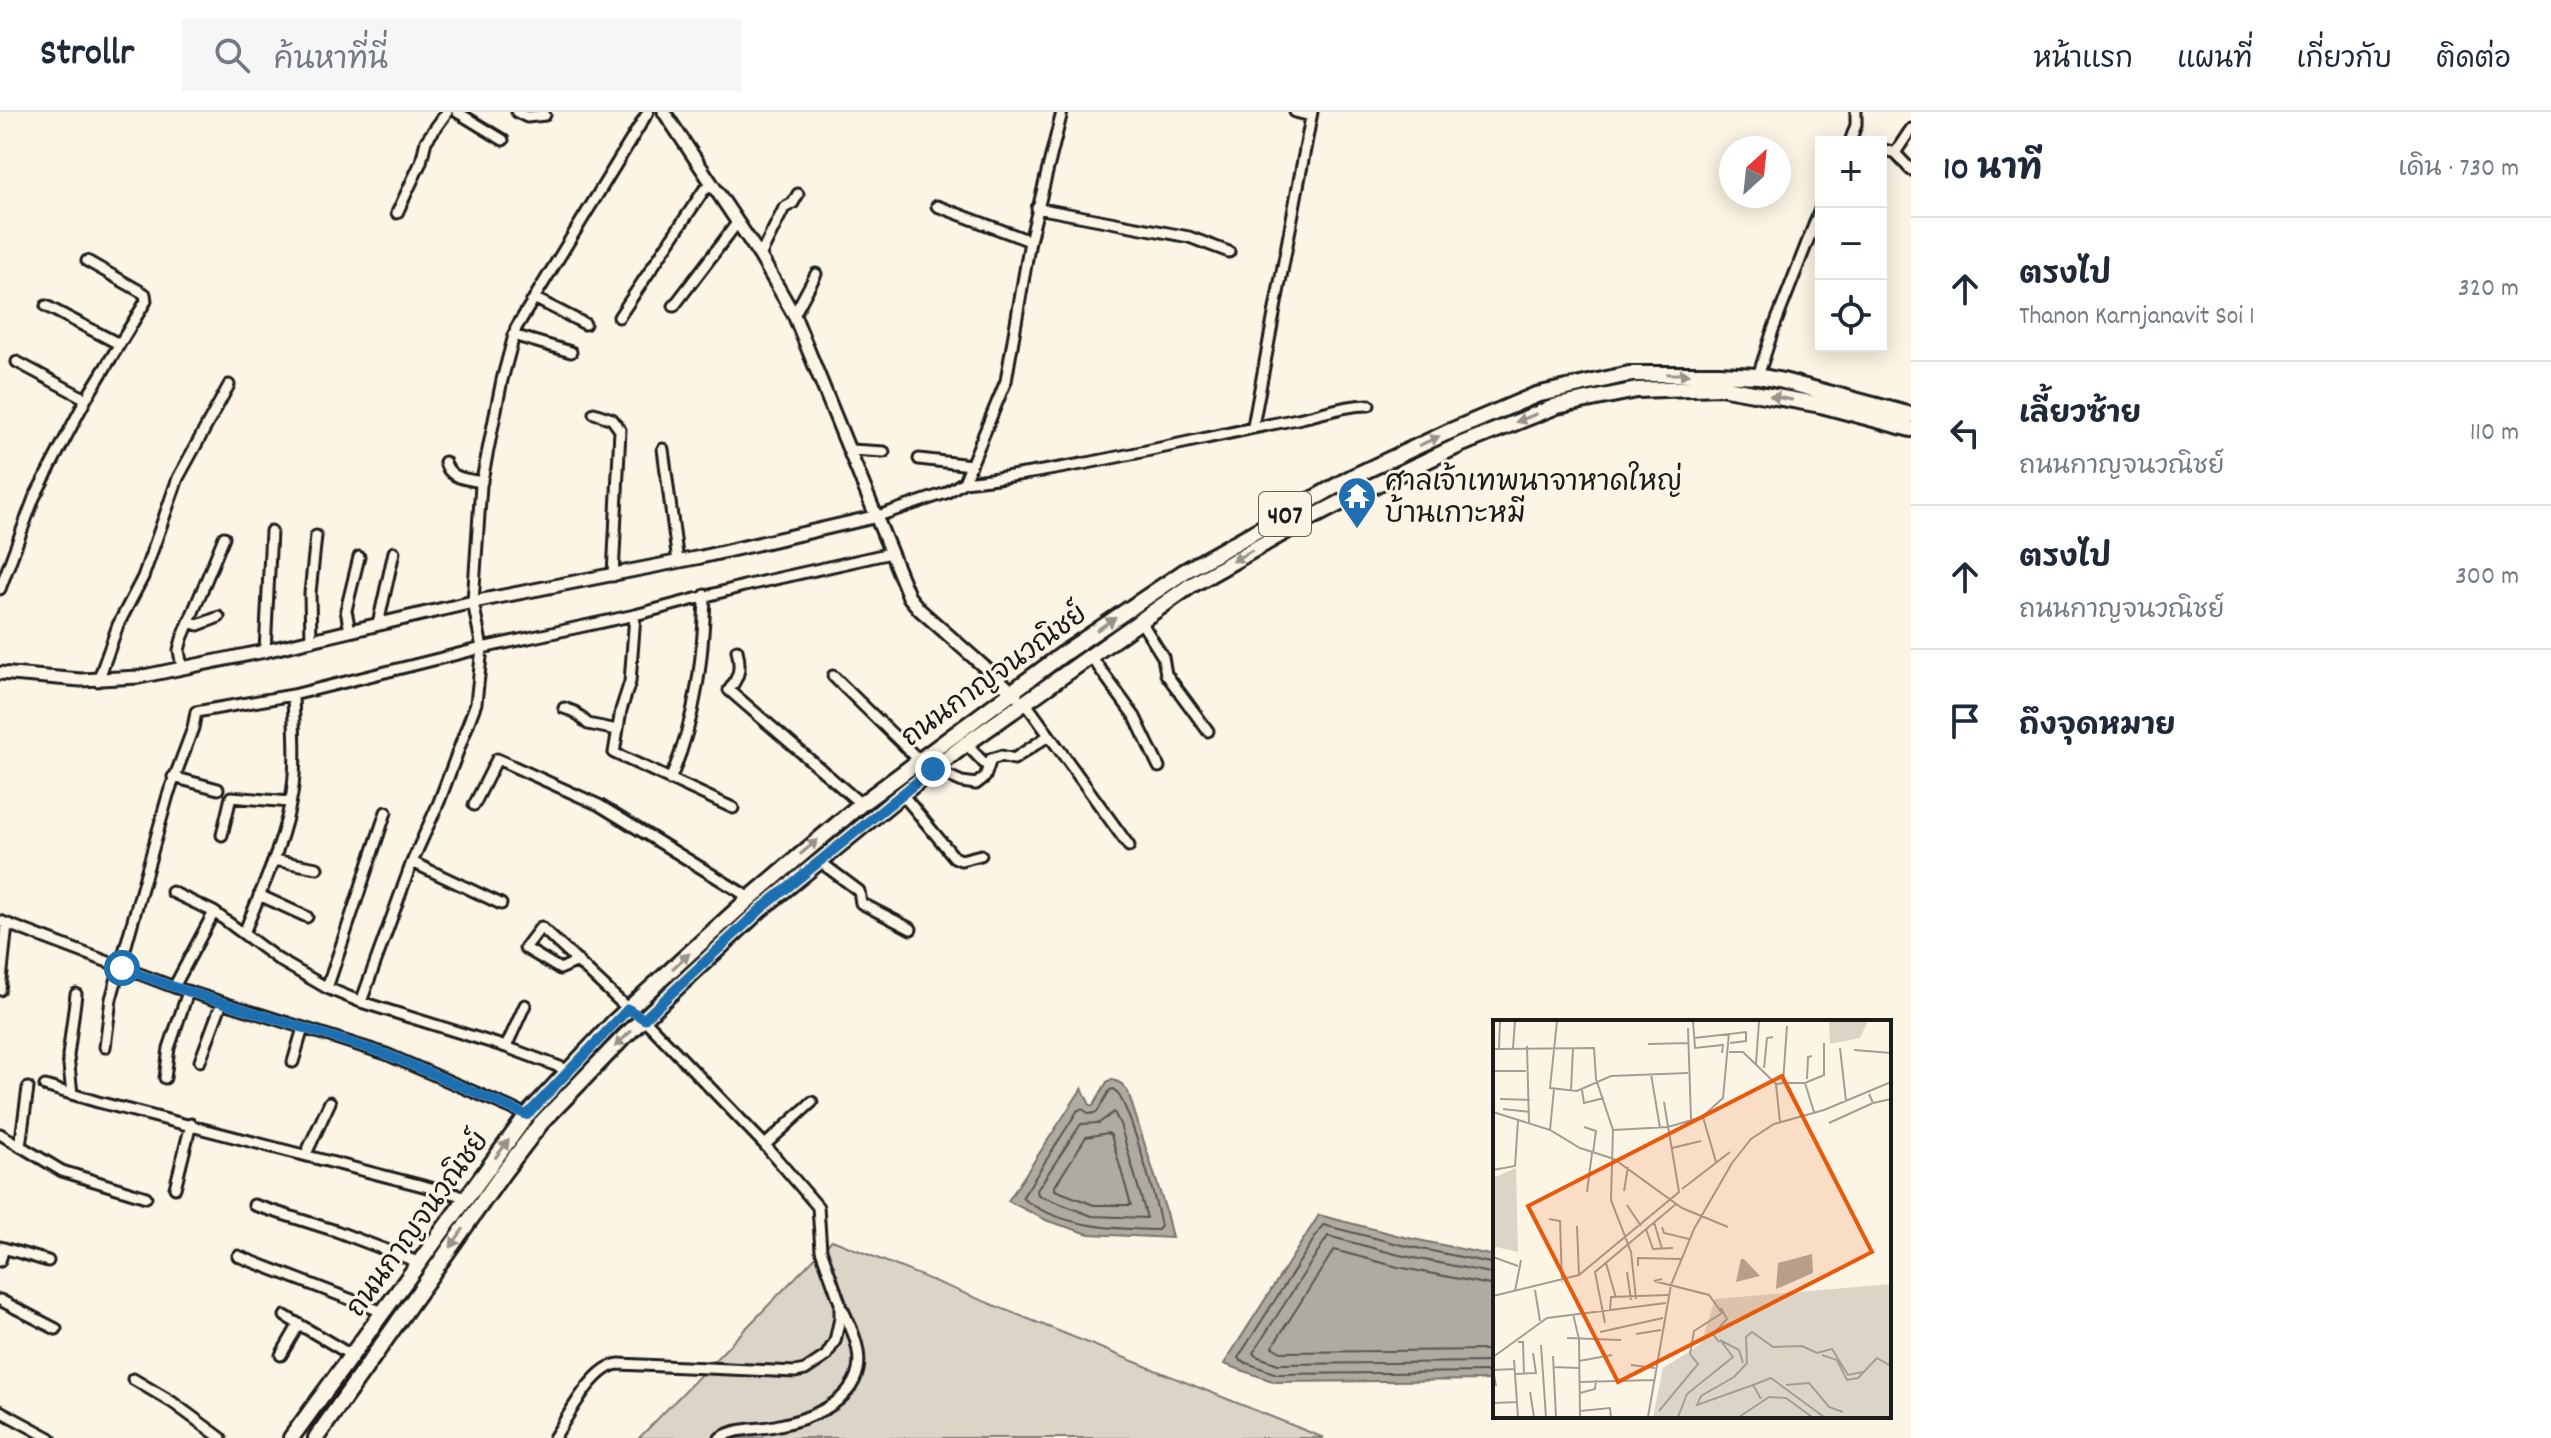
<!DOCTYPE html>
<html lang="th">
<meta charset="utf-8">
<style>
:root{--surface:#fff;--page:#f6f6f7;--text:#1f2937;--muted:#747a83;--line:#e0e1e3}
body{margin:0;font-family:Dekko,"Playpen Sans Thai",sans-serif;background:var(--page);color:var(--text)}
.controls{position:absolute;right:24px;top:24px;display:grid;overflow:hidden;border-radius:0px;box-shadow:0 4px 20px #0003}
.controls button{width:72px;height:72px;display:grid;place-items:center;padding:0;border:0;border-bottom:2px solid var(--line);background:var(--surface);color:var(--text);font:40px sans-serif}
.compass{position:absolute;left:1719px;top:24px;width:72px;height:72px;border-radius:50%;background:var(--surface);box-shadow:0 4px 20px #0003;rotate:27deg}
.stop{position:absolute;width:24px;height:24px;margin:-18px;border:6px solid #1f6fb2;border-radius:50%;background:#fff}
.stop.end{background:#1f6fb2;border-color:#fff;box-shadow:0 2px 8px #0008}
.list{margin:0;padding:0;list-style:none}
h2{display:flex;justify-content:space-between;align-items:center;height:104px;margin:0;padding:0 32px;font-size:34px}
h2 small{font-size:26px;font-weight:400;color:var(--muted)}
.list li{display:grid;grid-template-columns:52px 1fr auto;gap:24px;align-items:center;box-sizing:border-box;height:144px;padding:0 32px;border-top:2px solid var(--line)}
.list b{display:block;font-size:30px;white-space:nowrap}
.list p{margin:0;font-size:26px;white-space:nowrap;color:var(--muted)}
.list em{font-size:26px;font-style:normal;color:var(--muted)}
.icon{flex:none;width:44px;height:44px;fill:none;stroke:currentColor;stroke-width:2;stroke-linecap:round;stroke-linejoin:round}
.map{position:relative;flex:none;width:1911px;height:1326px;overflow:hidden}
header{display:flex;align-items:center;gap:48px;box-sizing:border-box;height:112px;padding:0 40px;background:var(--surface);border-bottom:2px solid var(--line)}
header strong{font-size:38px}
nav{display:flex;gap:44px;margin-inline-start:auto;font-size:28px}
.search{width:560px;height:72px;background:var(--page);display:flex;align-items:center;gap:20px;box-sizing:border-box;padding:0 28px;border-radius:0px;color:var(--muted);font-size:30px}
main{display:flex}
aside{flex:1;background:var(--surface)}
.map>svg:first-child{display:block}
.green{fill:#dbd5c8;stroke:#7c7872;stroke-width:2}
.water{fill:#b0aba1;stroke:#75726c;stroke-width:2}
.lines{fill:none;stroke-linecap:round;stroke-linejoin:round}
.shore{stroke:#575551;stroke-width:2}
.minor-casing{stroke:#1c1c1c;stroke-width:15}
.tertiary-casing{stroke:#1c1c1c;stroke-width:17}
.primary-casing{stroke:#1c1c1c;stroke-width:20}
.minor{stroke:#fcf5e5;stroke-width:9}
.tertiary{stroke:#fcf5e5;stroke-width:11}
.primary{stroke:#fcf5e5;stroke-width:14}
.oneway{fill:#97938b}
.route{stroke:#1f6fb2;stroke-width:10}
.labels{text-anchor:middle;stroke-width:6;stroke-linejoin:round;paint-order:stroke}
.shield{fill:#fcf5e5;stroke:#5f5d58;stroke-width:2}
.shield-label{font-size:26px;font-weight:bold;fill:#1c1c1c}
.poi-label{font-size:28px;fill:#1c1c1c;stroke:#fcf5e5;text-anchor:start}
.street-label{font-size:28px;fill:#1c1c1c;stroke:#fcf5e5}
.inset-road{fill:none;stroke:#a29e95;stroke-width:2}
.view{fill:#e8590c;fill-opacity:0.15;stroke:#e8590c;stroke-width:4}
.inset-edge{fill:none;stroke:#1c1c1c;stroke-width:4}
</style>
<header>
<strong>Strollr</strong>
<div class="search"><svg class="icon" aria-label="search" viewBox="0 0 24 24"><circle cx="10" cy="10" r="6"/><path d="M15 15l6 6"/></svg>ค้นหาที่นี่</div>
<nav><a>หน้าแรก</a><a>แผนที่</a><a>เกี่ยวกับ</a><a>ติดต่อ</a></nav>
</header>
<main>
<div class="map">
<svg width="1911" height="1326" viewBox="0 0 1911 1326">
<rect width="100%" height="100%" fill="#fcf5e5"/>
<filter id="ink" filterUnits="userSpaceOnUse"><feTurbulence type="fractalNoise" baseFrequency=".0125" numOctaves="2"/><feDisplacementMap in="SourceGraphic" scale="16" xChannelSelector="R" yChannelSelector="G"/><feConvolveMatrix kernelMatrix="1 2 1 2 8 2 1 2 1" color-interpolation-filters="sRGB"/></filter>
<g filter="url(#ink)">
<path class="green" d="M832 1128 1324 1326H639Z"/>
<path class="water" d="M1112 967 1122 972 1128 980 1165 1096 1172 1126 1089 1122 1048 1109 1008 1089 1082 976 1090 993 1093 994 1107 970Z
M1319 1103 1404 1125 1495 1144V1268L1275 1270 1224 1252Z"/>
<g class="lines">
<path class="shore" d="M1114 977C1129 989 1156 1090 1161 1114L1158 1118C1111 1117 1061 1115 1022 1086L1078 998 1082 997 1090 1002 1097 1000 1110 978Z
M1114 1000 1120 1012 1147 1106 1092 1104 1038 1083 1037 1078 1081 1012 1099 1011Z
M1108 1021 1111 1023 1131 1093H1094L1055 1078V1074L1086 1025Z
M1495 1152 1402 1133 1323 1113 1238 1246 1241 1249 1277 1262 1495 1260
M1495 1162 1399 1143 1328 1124 1253 1241 1256 1244 1278 1252 1495 1250
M1495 1174 1398 1155 1334 1138 1272 1235 1281 1240 1495 1238"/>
<defs>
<path id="minor" d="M457 0 503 28
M517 0 527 5 545 3
M1295 0 1311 4
M1851 27 1856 13V0
M1881 37 1895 41 1911 17
M1895 41 1911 58
M937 94 1030 129
M1037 96 1189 125 1229 140
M397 101 421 50 426 29 447 0
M760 144 784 96 793 91 798 82
M534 186 585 212
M46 194 119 232
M674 194 737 111
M794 203 816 162
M619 205 704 78 712 74
M513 223 571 240
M17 250 86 287
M1758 264 1773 218 1821 95
M594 301 612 307 620 318 613 464
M1253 314 1312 0
M663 337 678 450
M851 338 884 340
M919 347 971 353
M445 350C449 367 467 367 482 370
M964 370C1076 358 1186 329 1297 307 1322 302 1344 293 1369 293
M878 404 946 381 964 370 1006 269 1030 129 1062 0
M0 477 34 386 86 287 146 189 145 182 87 149
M635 503 630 570 621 598 614 641 733 696
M1140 508 1163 545 1166 562 1208 619
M189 510 198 513 219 505
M378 512 394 440
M350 519 346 498 359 445
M311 529 310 481 316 424
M737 538C741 555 740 564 729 578L861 692
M265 539 271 419
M1090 543 1135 605 1159 655
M182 556 179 538 182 527 224 425
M833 564 919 648
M98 569 118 513 143 465 178 366 229 273
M1025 590 1129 734
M564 596 575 600 588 612 617 618
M966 632 988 655
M933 657 962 670 976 672 985 665 991 647 1001 644 1014 647 1048 624
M173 665 218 677
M670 668C696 608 703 548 705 483
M902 682 954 745 961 748 981 743
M474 693 497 647 599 693 750 786
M222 723 231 685 290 690
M274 748 317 756
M819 749 859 779 861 791 911 817
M412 750 501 792
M172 780 214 800
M259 783 307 805
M0 809 174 875 386 942 527 1003
M244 821C262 776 284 731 292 682 297 649 294 616 293 583
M174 875 214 800 279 848 327 876 361 890 506 935 568 958
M327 876 386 700
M0 878 7 812
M361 890 412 750 439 690 476 591 482 536 473 490 481 373 502 268 516 216 648 0
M105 935 111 887 168 683 193 616 196 600 293 583 482 536 635 503 744 474 891 441
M506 935 525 893
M200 949 222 890
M293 950 303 916
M165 966 169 936 188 880
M45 974 98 990 466 1085
M72 982 68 944 76 882
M0 1022 62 1059 146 1085
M765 1033 812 990
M20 1034 28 976
M306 1042 330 990
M175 1076 191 1012
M254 1093 336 1119 418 1150
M0 1135 48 1149
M238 1144 383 1200
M0 1149 4 1136
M0 1188 56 1217
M285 1204 351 1243
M281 1243 299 1212
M133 1267 172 1290 221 1326
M0 1299 50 1326
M554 1326C568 1305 593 1254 619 1252L795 1260 805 1258 826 1244 835 1229 840 1206V1191L821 1138 818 1095 765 1033 644 907 628 897 541 815 525 836 560 857 578 849
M720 1326C737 1315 756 1318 775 1314 806 1308 850 1293 858 1258 862 1238 851 1215 843 1198"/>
<path id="tertiary" d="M664 0 760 144 794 203 909 485 920 498 1016 583
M0 561 81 568 139 565 265 539 473 490 701 445 878 404"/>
<path id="primary" d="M291 1326 527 1003 613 911 750 786 861 692 1067 539 1185 459 1352 365 1446 321 1536 283 1629 262H1719L1758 264 1783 269 1911 303
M316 1326 503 1061 541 1011 624 925 761 797 902 682 966 632 1190 474 1290 417 1375 373 1462 332 1557 294 1637 278 1720 275 1821 293 1911 317"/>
</defs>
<use href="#minor" class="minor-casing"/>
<use href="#tertiary" class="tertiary-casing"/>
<use href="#primary" class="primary-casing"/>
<use href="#minor" class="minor"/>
<use href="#tertiary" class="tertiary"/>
<use href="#primary" class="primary"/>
</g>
<defs><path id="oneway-solid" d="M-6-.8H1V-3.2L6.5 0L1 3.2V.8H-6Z" transform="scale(2)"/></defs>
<g class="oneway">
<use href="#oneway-solid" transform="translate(1678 262)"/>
<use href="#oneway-solid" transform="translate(1781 286) rotate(-170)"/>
<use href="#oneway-solid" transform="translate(1526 306) rotate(158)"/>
<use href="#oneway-solid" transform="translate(1429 329) rotate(-25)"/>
<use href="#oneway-solid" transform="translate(1242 444) rotate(151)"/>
<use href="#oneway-solid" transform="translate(1106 512) rotate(-34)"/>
<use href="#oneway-solid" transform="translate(809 735) rotate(-40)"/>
<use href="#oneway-solid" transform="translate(681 849) rotate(-42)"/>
<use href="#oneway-solid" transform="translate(623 927) rotate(136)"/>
<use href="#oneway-solid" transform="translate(502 1037) rotate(-53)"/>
<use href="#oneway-solid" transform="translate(457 1126) rotate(125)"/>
</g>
</g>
<g class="lines" filter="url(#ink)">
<path class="route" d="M122 856 174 875 386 942 527 1003 628 897 644 907 761 797 933 657"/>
</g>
<defs>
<symbol id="temple-pin" viewBox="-11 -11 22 30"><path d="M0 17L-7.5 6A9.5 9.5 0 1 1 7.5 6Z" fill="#1f6fb2" stroke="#fcf5e5"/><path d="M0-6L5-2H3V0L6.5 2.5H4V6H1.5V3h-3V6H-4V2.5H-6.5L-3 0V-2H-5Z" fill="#fff"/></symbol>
</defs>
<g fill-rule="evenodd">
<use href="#temple-pin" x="1335" y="362" width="44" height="60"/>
</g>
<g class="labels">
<rect class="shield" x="1259" y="380" width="52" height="44" rx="6"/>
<g class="shield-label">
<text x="1285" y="411">407</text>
</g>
<g class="poi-label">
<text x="1385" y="378">ศาลเจ้าเทพนาจาหาดใหญ่<tspan x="1385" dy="32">บ้านเกาะหมี</tspan></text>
</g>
<g class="street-label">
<text transform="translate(993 562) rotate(-36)" y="10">ถนนกาญจนวณิชย์</text>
<text transform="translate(416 1111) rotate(-54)" y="10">ถนนกาญจนวณิชย์</text>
</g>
</g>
<g transform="translate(1493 908)">
<rect width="398" height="398" fill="#fcf5e5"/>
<path d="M336 1H375L367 18 337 24ZM23 148 25 232 3 227 0 231V158ZM398 264V397H160L170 348 208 324 222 279Z" fill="#dbd5c8"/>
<path d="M319 234 320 253 283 269 285 243ZM248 239H251L267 256 243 262Z" fill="#b0aba1"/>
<path class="inset-road" d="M64 1 57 68 84 71 118 56 195 53M200 1 202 28 230 25 229 33M195 8 198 100M201 18 253 12V21L237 23M155 24 196 23M34 26 36 104M20 28 22 1M347 28 353 81M0 29 101 28 103 59 120 110 118 180 138 232 143 279M6 29 7 1M361 30 398 33M236 32H250L283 64M263 44 266 1M271 48 274 18 280 17M0 51H33M158 54 167 108M314 59 315 37 319 36M290 63H312L331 55V23M312 63 321 92M89 70 91 83 111 78M78 71 80 28M376 74 380 83 398 79M7 79 37 80M10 89 37 92M0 92 57 110 87 128 121 139 189 188 235 207M210 97 223 142M287 102 283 64 290 63 294 6M336 103 380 83M91 107 103 111 100 133M57 110 61 69M120 110 175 107 209 97 230 78 236 13M179 128 208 121M0 150 22 146 25 101M189 169 237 132M131 171 135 147M94 172 99 133M134 185 148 206M56 199 67 201 69 262M161 202 169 229M84 206 86 255M169 207 171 213 196 219M153 209 160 229 180 228M0 237 25 246M113 243 123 278M145 246V238L188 239M134 252 138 280M42 270 47 301M22 271 28 240M0 276 86 255 186 172 171 82M117 290 118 277 175 275M80 294 86 319 87 397M112 303 102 252 183 184M107 312 170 298M143 314 168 310M74 318 128 320M25 322H30L31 354M226 322 220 314 234 299 228 288M48 325 53 397M329 335 344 340 354 360 365 358 384 338 398 346M60 336 63 397M0 337 54 298 173 283M21 340 25 397M86 341 119 335M138 345 162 348M61 347 86 348M23 354 43 353 40 333M87 362 161 360M260 365 204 385 208 376 241 357 254 343 253 317 259 312 280 327 309 326 324 333 339 329 355 355 370 352M293 365 316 363 336 387 350 392M3 366 0 350 22 349M37 372 41 397M87 373 102 369 103 360M268 379 260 365 278 358 331 397M0 383 24 382M87 391 117 388 118 397M166 391 205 344 197 334 201 311 229 293 216 275 161 261 169 259M155 397 178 265 201 209 239 143 258 119 281 104 331 90 398 62M185 397 194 374 240 337 227 320 246 330 250 343M246 397 276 377 293 378 319 397"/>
<path class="view" d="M289 56 379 232 125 362 35 186Z"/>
<rect width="398" height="398" class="inset-edge"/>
</g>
</svg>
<div class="controls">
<button>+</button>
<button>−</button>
<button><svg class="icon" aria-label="locate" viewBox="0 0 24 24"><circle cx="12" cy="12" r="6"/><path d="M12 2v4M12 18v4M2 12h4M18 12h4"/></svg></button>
</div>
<svg class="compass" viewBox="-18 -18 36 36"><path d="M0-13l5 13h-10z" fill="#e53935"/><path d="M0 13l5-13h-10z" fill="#747a83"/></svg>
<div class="stop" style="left:122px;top:856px"></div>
<div class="stop end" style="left:933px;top:657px"></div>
</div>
<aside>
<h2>10 นาที<small>เดิน · 730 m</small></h2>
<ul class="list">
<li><svg class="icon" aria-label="ahead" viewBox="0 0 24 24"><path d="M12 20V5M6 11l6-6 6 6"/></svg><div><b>ตรงไป</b><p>Thanon Karnjanavit Soi 1</p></div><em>320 m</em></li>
<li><svg class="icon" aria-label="left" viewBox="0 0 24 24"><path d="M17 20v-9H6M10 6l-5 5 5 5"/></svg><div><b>เลี้ยวซ้าย</b><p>ถนนกาญจนวณิชย์</p></div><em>110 m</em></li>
<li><svg class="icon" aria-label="ahead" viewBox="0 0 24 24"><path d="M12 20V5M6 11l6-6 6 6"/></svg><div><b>ตรงไป</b><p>ถนนกาญจนวณิชย์</p></div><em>300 m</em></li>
<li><svg class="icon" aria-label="arrive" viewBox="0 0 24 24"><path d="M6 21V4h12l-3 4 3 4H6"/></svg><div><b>ถึงจุดหมาย</b></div></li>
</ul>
</aside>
</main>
